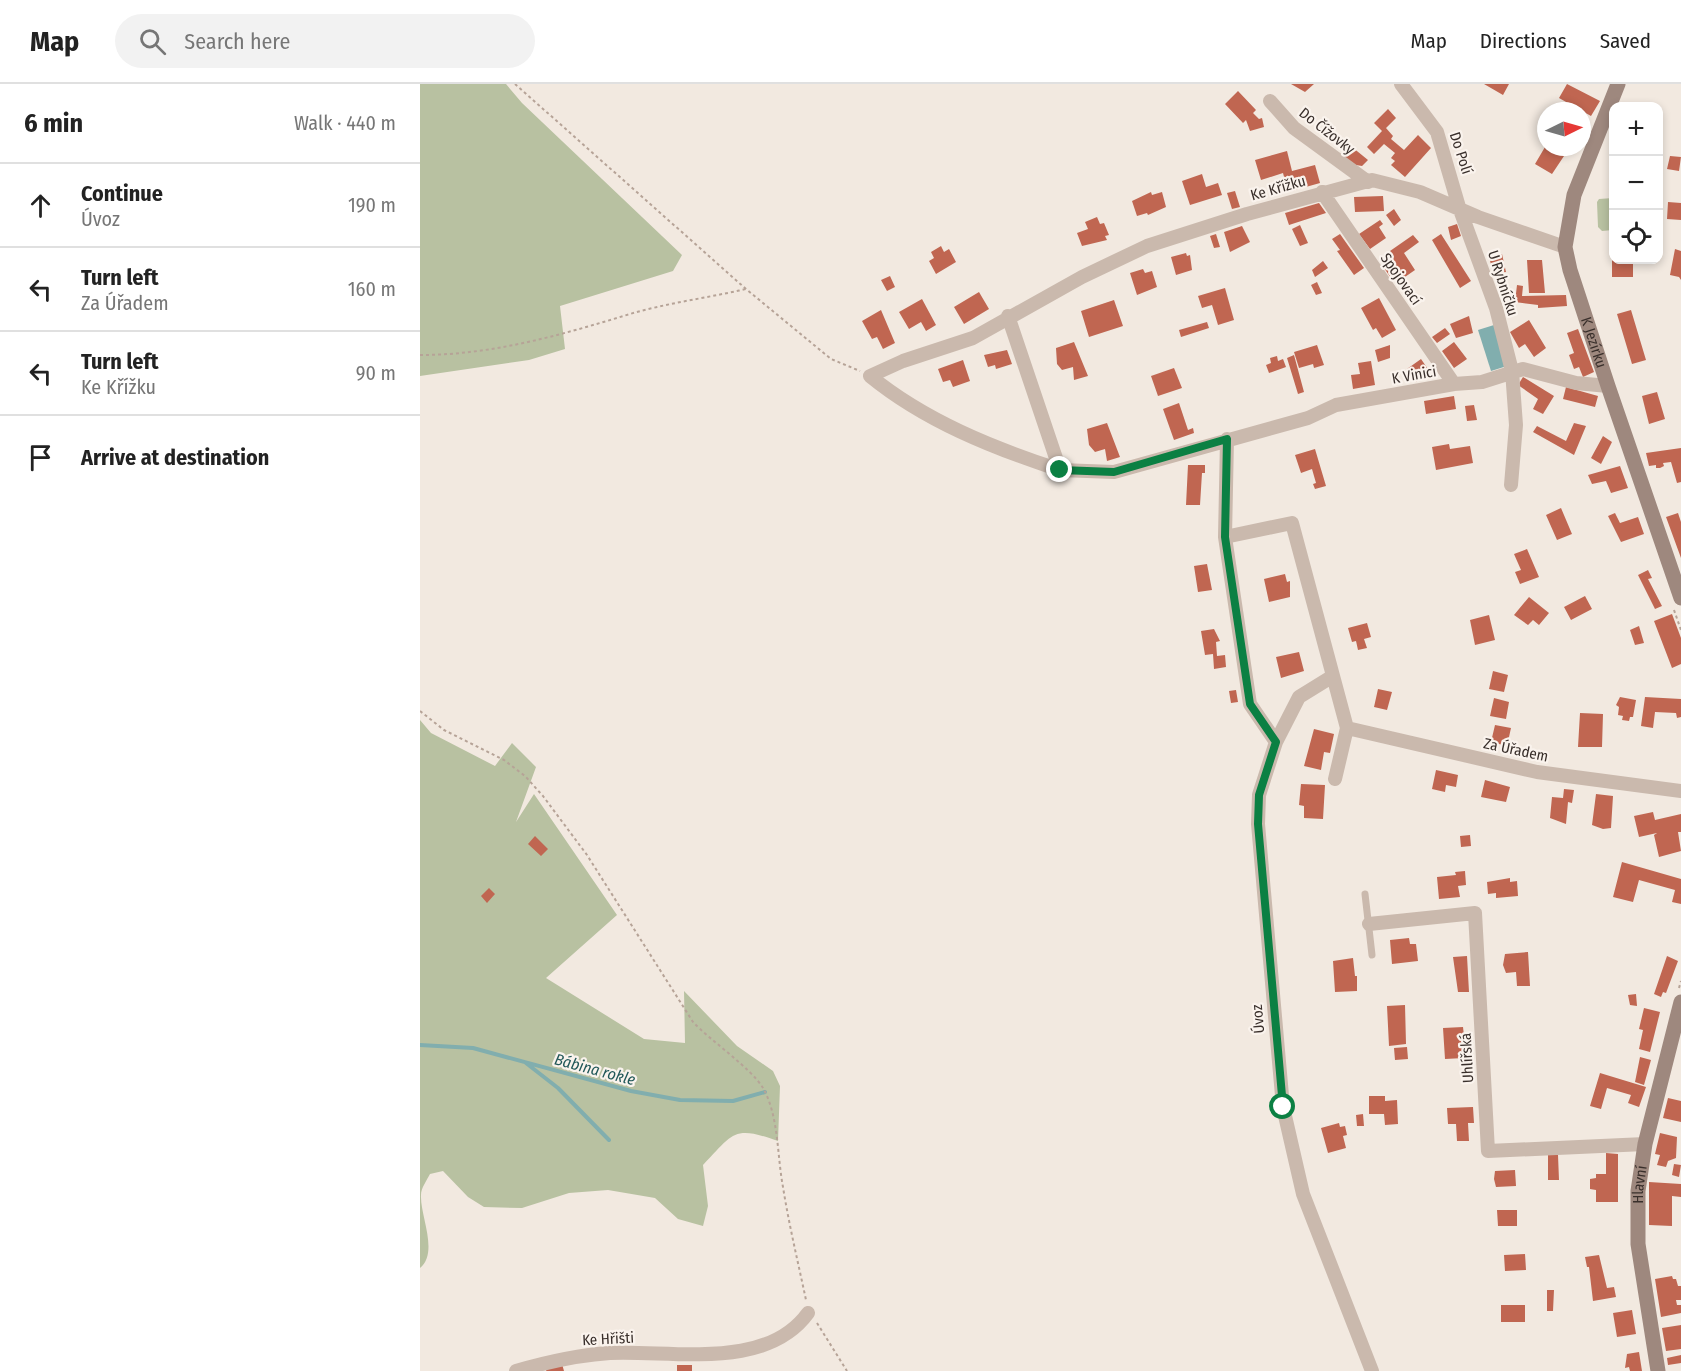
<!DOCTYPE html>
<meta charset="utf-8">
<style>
:root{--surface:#fff;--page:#f2f2f2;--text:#222;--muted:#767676;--line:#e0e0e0}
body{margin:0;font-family:"Fira Sans Condensed",sans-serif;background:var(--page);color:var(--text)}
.controls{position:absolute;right:18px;top:18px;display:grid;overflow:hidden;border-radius:12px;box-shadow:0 3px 9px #0003}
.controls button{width:54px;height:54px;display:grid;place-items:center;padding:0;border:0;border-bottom:2px solid var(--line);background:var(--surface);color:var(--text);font:30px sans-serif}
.compass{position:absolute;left:1117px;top:18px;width:54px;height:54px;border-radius:50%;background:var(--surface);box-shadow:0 3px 9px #0003;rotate:85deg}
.stop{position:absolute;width:18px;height:18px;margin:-14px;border:4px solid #0b8043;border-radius:50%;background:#fff}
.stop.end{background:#0b8043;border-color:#fff;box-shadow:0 2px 6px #0008}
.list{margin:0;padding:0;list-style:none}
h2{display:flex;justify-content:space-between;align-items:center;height:78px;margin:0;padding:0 24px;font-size:26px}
h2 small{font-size:20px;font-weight:400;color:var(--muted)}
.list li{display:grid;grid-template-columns:39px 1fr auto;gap:18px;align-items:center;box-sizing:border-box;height:84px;padding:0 24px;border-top:2px solid var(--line)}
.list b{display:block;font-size:22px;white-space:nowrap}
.list p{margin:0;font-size:20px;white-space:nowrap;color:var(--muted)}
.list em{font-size:20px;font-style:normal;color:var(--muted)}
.icon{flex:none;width:33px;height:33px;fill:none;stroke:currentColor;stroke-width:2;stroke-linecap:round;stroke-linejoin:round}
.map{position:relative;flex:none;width:1261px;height:1287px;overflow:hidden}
header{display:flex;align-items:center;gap:36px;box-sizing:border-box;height:84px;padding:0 30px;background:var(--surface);border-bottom:2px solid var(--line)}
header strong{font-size:28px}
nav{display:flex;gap:33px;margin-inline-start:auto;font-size:21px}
.search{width:420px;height:54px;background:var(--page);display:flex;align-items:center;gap:15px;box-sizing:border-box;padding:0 21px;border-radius:33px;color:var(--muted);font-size:22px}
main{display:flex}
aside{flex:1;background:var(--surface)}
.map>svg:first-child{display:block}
.green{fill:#b8c1a1}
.water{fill:#81aeae}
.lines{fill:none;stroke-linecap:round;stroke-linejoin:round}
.stream{stroke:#81aeae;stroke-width:4}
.building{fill:#c06651}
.path{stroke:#b6a397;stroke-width:2;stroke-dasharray:3 3;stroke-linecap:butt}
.lane{stroke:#cab9ad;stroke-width:7}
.street{stroke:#cab9ad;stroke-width:14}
.secondary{stroke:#9e887e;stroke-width:15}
.route{stroke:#0b8043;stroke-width:8}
.labels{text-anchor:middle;stroke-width:4.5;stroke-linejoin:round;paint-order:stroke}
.street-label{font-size:15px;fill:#392f2b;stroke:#faf3ed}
.water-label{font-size:16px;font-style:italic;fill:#225859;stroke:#faf3ed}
</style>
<header>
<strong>Map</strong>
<div class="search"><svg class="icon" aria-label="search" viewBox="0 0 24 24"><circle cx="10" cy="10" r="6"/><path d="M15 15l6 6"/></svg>Search here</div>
<nav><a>Map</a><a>Directions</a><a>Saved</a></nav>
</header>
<main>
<aside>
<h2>6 min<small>Walk · 440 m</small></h2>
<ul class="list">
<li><svg class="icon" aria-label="ahead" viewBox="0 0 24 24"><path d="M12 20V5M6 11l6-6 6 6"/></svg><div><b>Continue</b><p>Úvoz</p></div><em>190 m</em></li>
<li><svg class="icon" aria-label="left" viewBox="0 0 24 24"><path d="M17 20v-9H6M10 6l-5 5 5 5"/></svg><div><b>Turn left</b><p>Za Úřadem</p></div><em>160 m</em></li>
<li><svg class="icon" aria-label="left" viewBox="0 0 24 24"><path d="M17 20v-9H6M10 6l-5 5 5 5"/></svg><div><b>Turn left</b><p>Ke Křížku</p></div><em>90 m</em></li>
<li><svg class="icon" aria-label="arrive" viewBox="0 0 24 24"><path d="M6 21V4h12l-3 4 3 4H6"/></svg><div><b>Arrive at destination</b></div></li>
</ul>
</aside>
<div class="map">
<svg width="1261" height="1287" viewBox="0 0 1261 1287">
<rect width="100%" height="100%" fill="#f2e9e0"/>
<path class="green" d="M0 0H86L102 19 262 171 253 187 140 222 145 265 109 276 0 292Z
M1193 114V146L1182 147 1178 143 1177 118 1179 115Z
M0 636 11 649 75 682 92 659 116 683 96 738 114 710 197 831 126 894 224 955 265 959 264 907 317 962 353 987 360 1002 358 1057C313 1041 314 1049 283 1081L288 1122 283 1142 258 1135 235 1114 188 1106 149 1109 102 1124 64 1123 48 1113 23 1087 10 1090C7 1096 1 1104 1 1111 0 1132 19 1168 0 1184Z"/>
<path class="water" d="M1074 241 1087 282 1071 287 1058 246Z"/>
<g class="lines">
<path class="stream" d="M0 961 53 964 211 1007 260 1016 313 1017 345 1008
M106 979 138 1004 189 1056"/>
</g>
<path class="building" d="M871 0H894L885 8Z
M1064 0H1089L1083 11Z
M1147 0 1180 17 1171 32 1139 14Z
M818 7 836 26 833 29 839 35 842 34 844 43 830 47 826 36 823 39 805 20Z
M968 25 976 34 966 44 973 52 971 55 984 66 998 51 1011 64 985 93 971 81 975 77 971 74 975 69 964 60 954 70 947 63 962 47 954 39Z
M932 63 948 76 942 82 930 80 922 75Z
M1125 63H1150L1132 90 1115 80Z
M867 67 872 87 895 81 900 99 868 108 863 89 841 96 835 76Z
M1250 72 1261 73 1259 87 1247 85Z
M782 90 786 103 798 99 802 111 770 121 762 97Z
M815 107 820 123 812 125 807 109Z
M731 108 732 111 742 108 746 123 728 131 727 129 717 132 712 117Z
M963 112 964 127 935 128 934 113Z
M1248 118 1261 119V136L1247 135Z
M899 119 906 129 869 141 865 129Z
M974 125 981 136 974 142 966 131Z
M677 133 680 140 684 139 689 151 685 152 687 156 662 162 657 149 668 145 665 138Z
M960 136 963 140 959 143 966 154 950 165 939 150Z
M1037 140 1041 152 1031 156 1028 143Z
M880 141 888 159 880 162 872 145Z
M822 142 830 158 810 168 804 148Z
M796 150 800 163 794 164 790 152Z
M920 150 944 184 934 191 917 167 920 166 912 155Z
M1021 150 1051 197 1040 204 1012 156Z
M993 151 999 158 984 169 995 186 982 195 980 192 973 197 962 181 974 173 970 167Z
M521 162 524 168 529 165 536 178 516 190 509 177 514 174 511 168Z
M1255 165 1261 167V196L1259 193 1250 191Z
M766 169 767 172 770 171 772 186 756 191 751 173Z
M1082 170 1086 188 1073 190 1069 172Z
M1107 176H1122L1125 209H1109Z
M1192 176H1213V193H1192Z
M903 177 908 184 895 193 892 186Z
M723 185 725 189 732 187 737 203 717 211 710 189Z
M470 192 475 203 467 207 461 196Z
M897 198 902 209 896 211 891 201Z
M1097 201 1103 202 1102 212 1146 211 1147 222 1118 224V221L1095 218Z
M805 204 814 236 798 241 792 221 782 224 778 212Z
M559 208 569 225 544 240 534 223Z
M959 214 976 246 962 254 956 244 953 246 941 224Z
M502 215 516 241 506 247 501 238 489 245 479 228Z
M694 216 703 242 669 253 661 227Z
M461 226 475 259 463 265 457 253 452 255 442 237Z
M1211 226 1226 276 1212 280 1197 230Z
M1049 232 1053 249 1036 254 1030 240Z
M1109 236 1126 264 1114 273 1105 260 1099 264 1090 248Z
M787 238 789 244 761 253 759 246Z
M1025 244 1030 250 1017 259 1012 253Z
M1158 245 1174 288 1163 293 1159 283 1154 285 1149 271 1154 269 1147 249Z
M654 258 668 292 654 296 653 283 642 286 637 280 636 264Z
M1034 258 1047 275 1034 284 1022 267Z
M897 261 904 281 894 284 893 280 879 284 874 268Z
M970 261V274L958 278 955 266Z
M587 266 592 280 576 285 575 281 568 283 564 271Z
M874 271 884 308 878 310 867 274Z
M857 272 858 277 863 275 866 283 849 289 846 281 851 279 850 274Z
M1001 275 1010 288 996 298 987 285Z
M543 276 550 297 533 303 530 296 523 298 518 285Z
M951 277 955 301 933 305 931 291 940 290 938 279Z
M754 284 762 304 738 312 731 292Z
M1103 293 1134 312 1123 330 1113 325 1118 315 1098 301Z
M1146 303 1178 312 1175 323 1143 315Z
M1237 308 1245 335 1229 340 1222 312Z
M1034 312 1036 325 1006 330 1004 317Z
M759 319 768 346 773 344 774 349 754 356 743 325Z
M1054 321 1057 336 1047 337 1045 322Z
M687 339 700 373 687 377 685 365 675 368 669 361 667 345Z
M1154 339 1166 342 1154 371 1113 348 1117 342 1146 357Z
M1183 352 1192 358 1181 380 1171 374Z
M1029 360 1030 365 1050 362 1053 379 1016 386 1012 363Z
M1261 364V398L1257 399 1251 378 1243 379 1244 382 1240 384H1236V381L1229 382 1226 369Z
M895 365 906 402 895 405 893 400 896 399 892 385 881 389 875 371Z
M768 381H785V389H782L780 421H766Z
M1200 382 1208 404 1191 409 1186 397 1172 400 1168 391Z
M1141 424 1152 450 1137 456 1126 431Z
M1195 429 1200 439 1218 433 1224 450 1201 458 1188 432Z
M1258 429 1261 438V474L1246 433Z
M1107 465 1119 493 1100 500 1095 488 1101 486 1094 470Z
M787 480 792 506 778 508 774 482Z
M1228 486 1232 494 1228 495 1242 522 1235 525 1218 491Z
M865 490 867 498 870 497V513L849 518 844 495Z
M1165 512 1172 525 1151 536 1144 523Z
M1109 513 1129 529 1119 541 1113 536 1108 541 1094 531Z
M1252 530 1261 554V580L1252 584 1234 537Z
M1069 531 1075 556 1055 561 1050 536Z
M947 539 951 553 944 555 947 564 938 566 936 557 932 558 928 544Z
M1219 542 1224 559 1215 561 1210 546Z
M794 545 800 557 796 558 797 572 805 571 806 583 794 585 793 570 785 571 781 547Z
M879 568 884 587 861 594 856 573Z
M1073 587 1088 591 1084 608 1069 605Z
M958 605 972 608 967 626 954 623Z
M816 606 818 618 811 619 809 607Z
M1200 613 1216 616 1213 633H1210L1209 637 1202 636 1203 632 1198 631 1199 623 1196 621Z
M1225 613 1261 615V633L1257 634 1256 629 1235 628 1233 644 1221 642Z
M1074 614 1089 618 1086 635 1070 632Z
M1160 629 1183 630 1182 663H1158Z
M1075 641 1091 644 1087 662 1071 658Z
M894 645 914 650 910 669 904 668 901 686 884 682Z
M1016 686 1038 691 1036 703 1026 701 1025 708 1012 705Z
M1065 696 1090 703 1086 718 1061 713Z
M881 700 905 701 903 735 884 734V722L879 721Z
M1144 705 1154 706 1152 719 1148 718 1146 740 1130 734 1132 713 1143 714Z
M1176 710 1193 712 1191 744 1183 745 1172 741Z
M1233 728 1235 736 1261 730V748H1258L1261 767 1239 773 1234 751 1237 749 1219 753 1214 732Z
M1050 751 1051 762 1041 763 1040 752Z
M115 752 128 765 121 772 108 760Z
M1202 778 1261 795V820L1252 818 1255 806 1219 796 1213 818 1193 813Z
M1045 787 1046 801 1038 802 1040 813 1019 815 1017 793 1036 791 1035 788Z
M1090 794V798L1097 797 1098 812 1076 814V809L1068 810 1067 798Z
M69 804 75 810 67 819 61 812Z
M989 854 990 860H996L998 877 972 880 970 856Z
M1108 868 1110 902H1097L1096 888 1086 889 1083 881 1085 870Z
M1047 872 1049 908H1038L1033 873Z
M1247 872 1258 877 1246 909 1243 908 1241 913 1234 910Z
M933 874 935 892H937V907L915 908 913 877Z
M1216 910 1217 922 1210 921 1208 911Z
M985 921 986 960 969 962 967 922Z
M1224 924 1240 928 1230 968 1219 965 1223 946 1219 945Z
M1043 943 1044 952H1048V954L1044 955V974L1025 975 1023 944Z
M987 963 988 975 975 976 974 964Z
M1220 973 1231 976 1224 1001 1215 998Z
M1180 989 1226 1003 1219 1023 1208 1019 1211 1011 1187 1004 1181 1025 1170 1022Z
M949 1012H965V1017L977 1016 978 1040 965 1041 964 1030H949Z
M1248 1014 1261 1017V1038L1243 1034Z
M1053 1023 1054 1039H1048L1049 1057H1037L1036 1040H1028L1027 1024Z
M943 1030 944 1042H937L936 1031Z
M919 1039 920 1043 925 1042 927 1051 923 1052 926 1064 908 1069 901 1044Z
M1240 1049 1257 1053 1256 1074 1248 1077 1246 1083 1237 1081 1240 1071 1235 1070Z
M1186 1069 1198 1070V1118H1176V1106L1170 1105V1095L1176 1094V1090H1186Z
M1128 1071H1138L1139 1096H1128Z
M1254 1080 1261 1081 1259 1093 1252 1091Z
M1095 1086 1096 1102 1076 1103 1074 1095 1075 1087Z
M1229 1098 1261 1100V1113L1252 1112V1142L1229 1141Z
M1077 1126H1097V1142H1078Z
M1105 1170 1106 1186 1085 1187 1084 1171Z
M1179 1171 1187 1204 1194 1203 1196 1213 1173 1217 1169 1183H1167L1165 1173Z
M1252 1192 1253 1195H1256L1258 1202H1261V1216H1256L1257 1221H1261V1229L1241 1233 1235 1195Z
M1127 1206H1134L1133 1227H1127Z
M1081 1221H1105V1238H1081Z
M1212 1226 1216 1250 1197 1253 1193 1229Z
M1261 1241V1265L1246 1267 1242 1244Z
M1219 1268 1222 1287H1210L1209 1283 1205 1284 1207 1270Z
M1261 1271V1279L1248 1281 1247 1274Z
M142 1280 144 1287H126L127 1284Z
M257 1281H272V1287H257Z"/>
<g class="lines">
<path class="path" d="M95 0 326 205 411 275 440 287
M0 271C72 271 141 251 210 230 247 219 287 214 326 205
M1254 526 1261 546
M0 627 24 646 84 676 105 692 123 712 167 771 273 938C292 958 331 984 343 1004 359 1032 357 1072 363 1103 369 1141 378 1178 386 1216
M1259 904 1261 897
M397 1239 427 1287"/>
<path class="lane" d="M945 810 952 871"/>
<path class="street" d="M981 0 1017 48 1039 123 1076 224 1092 287 1096 341 1091 401
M850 17 874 44 948 98
M902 108 1034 300
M588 232 640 386 694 388 888 334 916 321 1034 300 1062 298 1103 285 1156 299 1188 302
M807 355 805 453 872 439 927 644 1117 688 1261 707
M640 386C573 364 505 337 450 292L483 277 553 254 662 193 727 162 827 130 952 96 1000 108 1058 133 1145 163
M805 453 830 620 856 658
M913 592 879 613 856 658 839 711 838 740 863 1023 883 1110 952 1287
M915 695 927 644
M949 840 1055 829 1068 1067 1225 1060
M96 1287C127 1278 158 1271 190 1269 253 1266 346 1287 388 1229"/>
<g class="secondary">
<path id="s1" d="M1198 0 1154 111 1145 163 1150 186 1188 302 1261 514"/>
<path id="s2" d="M1238 1287 1218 1160V1107L1225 1060 1261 918"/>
</g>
</g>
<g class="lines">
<path class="route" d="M640 386 694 388 807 355 805 453 830 620 856 658 839 711 838 740 863 1023"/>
</g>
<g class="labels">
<g class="street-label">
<text transform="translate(907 47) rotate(38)" y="5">Do Čížovky</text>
<text transform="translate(1041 69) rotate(72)" y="5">Do Polí</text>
<text transform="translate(858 104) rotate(-16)" y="5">Ke Křížku</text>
<text transform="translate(981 195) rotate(55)" y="5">Spojovací</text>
<text transform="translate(1083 199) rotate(72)" y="5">U Rybníčku</text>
<text dy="5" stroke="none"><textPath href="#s1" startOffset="272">K Jezírku</textPath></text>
<text transform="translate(994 291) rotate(-10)" y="5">K Vinici</text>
<text transform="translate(1096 666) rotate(12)" y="5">Za Úřadem</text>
<text transform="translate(838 935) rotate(-95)" y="5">Úvoz</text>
<text transform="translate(1047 974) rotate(-93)" y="5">Uhlířská</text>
<text dy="5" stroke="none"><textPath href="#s2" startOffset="188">Hlavní</textPath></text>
<text transform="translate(188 1255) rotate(-3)" y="5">Ke Hřišti</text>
</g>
<g class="water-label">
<text transform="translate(175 985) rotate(15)" y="6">Bábina rokle</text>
</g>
</g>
</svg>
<div class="controls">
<button>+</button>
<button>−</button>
<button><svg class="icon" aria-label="locate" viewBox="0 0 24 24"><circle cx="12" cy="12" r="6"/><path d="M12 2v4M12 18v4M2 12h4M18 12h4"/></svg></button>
</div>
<svg class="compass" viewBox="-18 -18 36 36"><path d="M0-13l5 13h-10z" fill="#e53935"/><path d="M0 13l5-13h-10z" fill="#767676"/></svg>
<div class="stop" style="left:863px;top:1023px"></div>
<div class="stop end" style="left:640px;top:386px"></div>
</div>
</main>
